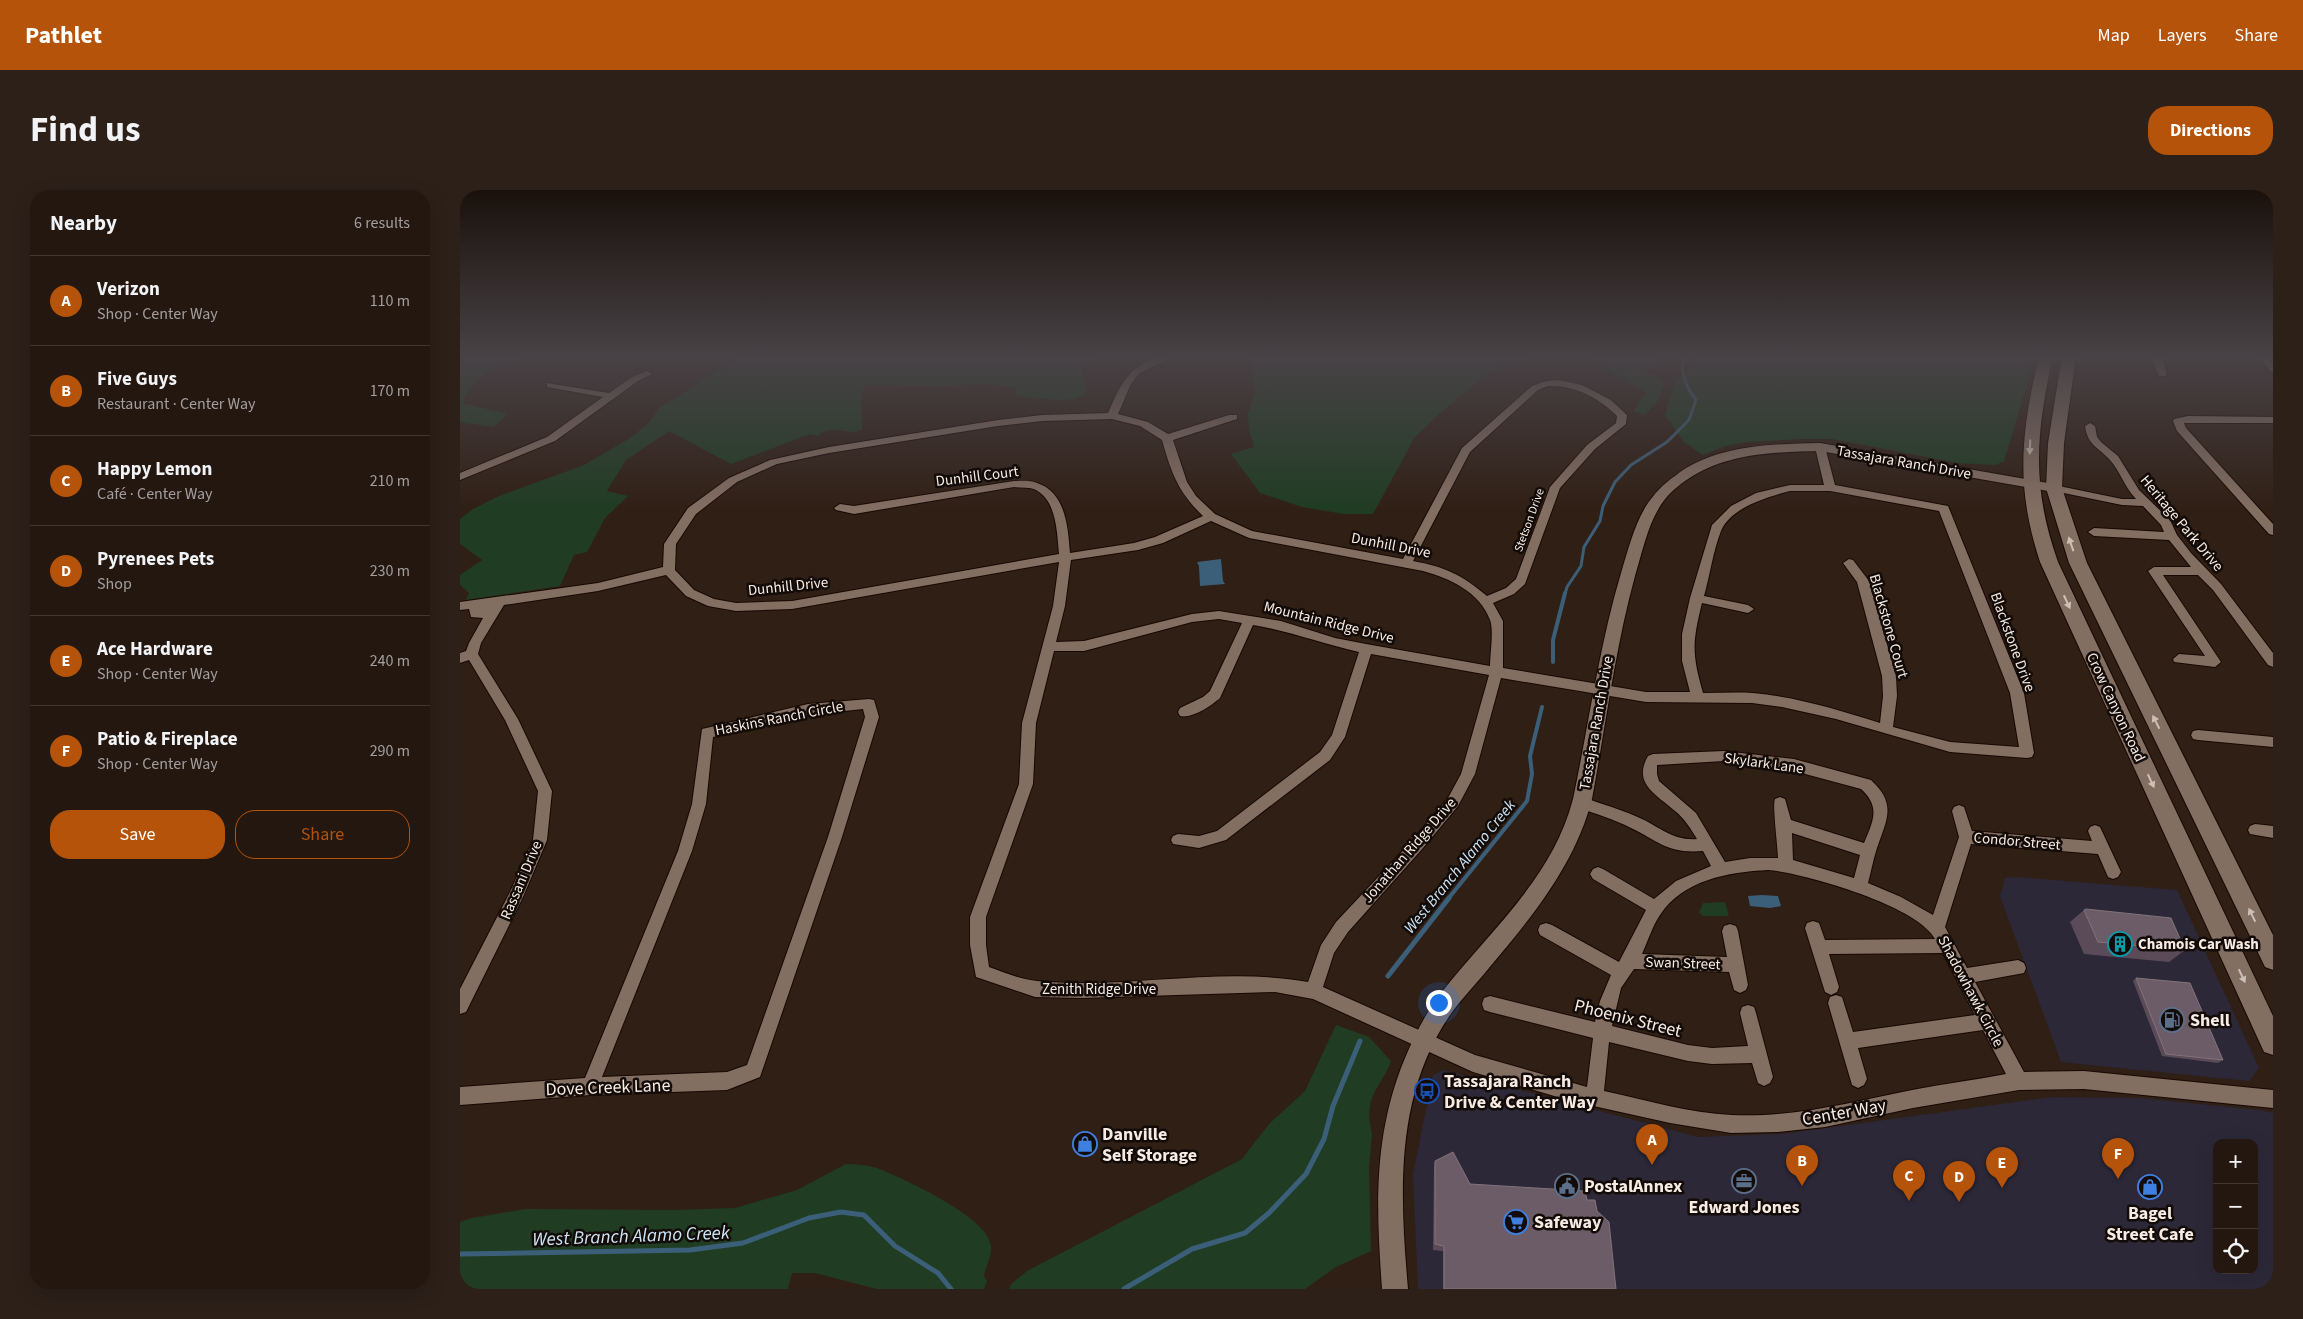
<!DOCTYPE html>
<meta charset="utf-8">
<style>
:root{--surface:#241710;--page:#2c2019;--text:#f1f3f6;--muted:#a39f9f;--line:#413630;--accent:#b45309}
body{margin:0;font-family:"Source Sans 3",sans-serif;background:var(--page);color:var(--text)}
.controls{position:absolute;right:15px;bottom:15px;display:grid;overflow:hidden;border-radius:10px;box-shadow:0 5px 20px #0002}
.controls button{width:45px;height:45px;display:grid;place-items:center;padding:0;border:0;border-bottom:1px solid var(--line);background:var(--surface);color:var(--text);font:25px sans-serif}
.you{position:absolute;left:978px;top:812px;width:18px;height:18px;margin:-12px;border:4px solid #fff;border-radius:50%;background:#1a73e8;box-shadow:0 0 0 8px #1a73e833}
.badge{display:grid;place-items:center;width:32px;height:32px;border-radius:50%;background:var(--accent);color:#fff;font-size:16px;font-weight:700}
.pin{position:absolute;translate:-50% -41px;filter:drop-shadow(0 1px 2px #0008)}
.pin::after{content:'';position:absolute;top:26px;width:18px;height:15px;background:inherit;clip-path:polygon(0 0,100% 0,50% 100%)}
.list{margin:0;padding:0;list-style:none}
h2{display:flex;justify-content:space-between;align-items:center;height:65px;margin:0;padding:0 20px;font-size:21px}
h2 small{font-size:16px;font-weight:400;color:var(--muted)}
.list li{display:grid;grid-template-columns:32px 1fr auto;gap:15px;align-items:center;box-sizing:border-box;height:90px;padding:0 20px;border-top:1px solid var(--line)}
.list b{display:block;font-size:19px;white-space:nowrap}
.list p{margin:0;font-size:16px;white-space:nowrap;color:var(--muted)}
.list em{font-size:16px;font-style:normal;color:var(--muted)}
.actions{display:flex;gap:10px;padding:15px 20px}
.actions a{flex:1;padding:11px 0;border:1px solid var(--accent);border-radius:20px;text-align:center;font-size:18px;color:var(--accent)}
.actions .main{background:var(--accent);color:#fff}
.icon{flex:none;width:28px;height:28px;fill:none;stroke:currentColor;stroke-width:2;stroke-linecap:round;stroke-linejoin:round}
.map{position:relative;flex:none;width:1813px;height:1099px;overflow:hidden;border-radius:20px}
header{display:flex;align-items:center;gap:30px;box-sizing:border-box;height:70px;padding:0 25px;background:var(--accent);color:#fff}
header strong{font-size:24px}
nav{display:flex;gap:28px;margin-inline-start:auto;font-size:18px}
.intro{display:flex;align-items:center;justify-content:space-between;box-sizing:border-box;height:120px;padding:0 30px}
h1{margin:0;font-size:35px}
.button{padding:12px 22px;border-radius:20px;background:var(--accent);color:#fff;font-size:18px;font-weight:700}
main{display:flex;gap:30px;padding:0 30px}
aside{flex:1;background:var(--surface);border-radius:20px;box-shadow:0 5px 20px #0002}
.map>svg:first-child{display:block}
.commercial{fill:#2c2838;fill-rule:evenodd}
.green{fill:#203c23}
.water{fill:#3c5f79}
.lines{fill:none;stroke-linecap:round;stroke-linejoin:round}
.stream-far2{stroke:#3c5f79;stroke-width:3}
.stream-far1{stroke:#3c5f79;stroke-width:4}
.stream{stroke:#3c5f79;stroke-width:5}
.minor-casing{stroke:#170802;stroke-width:2}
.tertiary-casing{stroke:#170802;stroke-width:2}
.secondary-casing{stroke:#170802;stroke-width:2}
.minor{fill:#836e62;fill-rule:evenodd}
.tertiary{fill:#836e62;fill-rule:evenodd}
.secondary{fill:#836e62;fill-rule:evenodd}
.wall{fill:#5b4b58}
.building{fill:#6c5c67;stroke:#81737a}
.oneway{fill:#cebfb6}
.labels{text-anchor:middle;stroke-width:5;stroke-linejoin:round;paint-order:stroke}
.far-street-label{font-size:12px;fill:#f7ebe4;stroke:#120b07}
.street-label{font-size:15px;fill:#f7ebe4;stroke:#120b07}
.poi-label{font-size:15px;font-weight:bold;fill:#f7ebe4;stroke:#120b07;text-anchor:start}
.water-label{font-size:16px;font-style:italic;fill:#cee5f7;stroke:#120b07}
.near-street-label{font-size:18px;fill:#f7ebe4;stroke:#120b07}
.near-poi-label{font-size:18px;font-weight:bold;fill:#f7ebe4;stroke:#120b07;text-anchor:start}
.near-water-label{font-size:19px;font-style:italic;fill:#cee5f7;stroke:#120b07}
</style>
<header>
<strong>Pathlet</strong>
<nav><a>Map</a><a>Layers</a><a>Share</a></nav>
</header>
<div class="intro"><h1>Find us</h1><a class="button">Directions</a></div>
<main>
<aside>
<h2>Nearby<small>6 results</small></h2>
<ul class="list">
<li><span class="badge">A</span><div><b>Verizon</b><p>Shop · Center Way</p></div><em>110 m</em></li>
<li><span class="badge">B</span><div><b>Five Guys</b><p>Restaurant · Center Way</p></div><em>170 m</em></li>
<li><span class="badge">C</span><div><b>Happy Lemon</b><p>Café · Center Way</p></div><em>210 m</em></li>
<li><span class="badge">D</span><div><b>Pyrenees Pets</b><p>Shop</p></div><em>230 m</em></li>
<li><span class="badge">E</span><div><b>Ace Hardware</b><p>Shop · Center Way</p></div><em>240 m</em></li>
<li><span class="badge">F</span><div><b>Patio &amp; Fireplace</b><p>Shop · Center Way</p></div><em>290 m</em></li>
</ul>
<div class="actions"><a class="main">Save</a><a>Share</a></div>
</aside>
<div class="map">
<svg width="1813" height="1099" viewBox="0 0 1813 1099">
<rect width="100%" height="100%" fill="#301f15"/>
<path class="commercial" d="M1558 687 1717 700 1799 878 1789 891 1601 872 1540 706 1545 688Z
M984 880 1238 947 1322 944 1592 907 1679 908 1799 920 1813 923V1099H958L953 984 973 885ZM1757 953H1794V1080H1757Z"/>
<path class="green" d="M0 166H73C39 175 18 179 2 213L48 224 33 237 0 232Z
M276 166H638L622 178 626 201C617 217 573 207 556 205V197L525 194 484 196 406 195 401 203 402 240C398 240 393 243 390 242 377 241 370 236 358 246L350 244 271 274 209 241 166 270 147 301 168 306 145 328 127 362 114 365 100 396 6 410 9 403 0 395V385L22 370 0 354V329L13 319 39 306 124 275 170 248 188 234 199 218 277 169Z
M791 166H1073L1029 182 980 223 955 247 913 324H884L842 317 800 303 771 264 794 257 789 240 788 223 795 203Z
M1120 166H1203L1198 179H1183L1182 181 1194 185 1205 193 1198 211 1184 225 1173 221 1187 203 1145 178 1146 174Z
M1236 166H1571L1567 195 1544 271 1536 275 1497 273 1372 249H1342L1287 252 1265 256 1243 265 1224 252 1205 225 1215 193 1224 186Z
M1265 712 1269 726H1243L1239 723 1243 713Z
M876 835 909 847 931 871C919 902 903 905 912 944L909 977 911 1061 876 1077 845 1099H549L551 1094 567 1081 782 969 809 934 845 901Z
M386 974C397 974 407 975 417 978 442 988 529 1027 531 1056 532 1065 526 1077 524 1086L527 1091 524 1099H417L355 1083H332L328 1099H0V1032L12 1028 65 1019 216 1020 275 1018 337 1000Z"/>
<path class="water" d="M761 369 763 391 765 394 740 396 739 376 737 372Z
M1302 705 1318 706 1321 716 1310 718 1290 716 1288 706Z"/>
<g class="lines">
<path class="stream-far2" d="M1105 404 1107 397 1121 376 1124 357 1140 331 1143 316 1155 292 1171 275 1207 252 1229 230 1236 210C1226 197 1220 182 1223 166"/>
<path class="stream-far1" d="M1093 472V450L1105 403
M988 709 1067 611 1072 584 1070 566 1082 517"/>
<path class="stream" d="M928 786 989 708
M0 1064 230 1060 283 1053 349 1028 381 1022 404 1025 435 1056 478 1083 491 1099
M664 1099 732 1059 785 1043 809 1023 846 984 864 949 873 916 900 851"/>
<defs>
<path id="minor" d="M700 166H714L680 183 671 194 658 224 688 232 708 244 769 225H777V229L713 250 727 292 736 306 755 324 792 341 943 369 1002 258 1072 196 1086 191 1099 190 1122 195 1151 210 1167 225 1166 234 1135 259 1100 298 1065 394 1054 404 1033 413 1043 431V478L1186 502H1230L1222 471V444L1230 408 1252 335 1271 316 1296 303 1330 295H1364L1355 257 1360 254 1365 257 1375 295 1488 316 1564 503 1574 563 1572 567 1567 568 1490 562 1376 529 1322 517 1292 513 1186 512 1041 488 1015 584 998 616 963 658 888 742 874 763 863 797 1015 865 1127 897 1133 848 1030 822 1024 820 1022 814 1024 808 1030 806 1135 832 1140 811 1151 785 1080 745 1078 740 1080 735 1086 733 1092 735 1159 772 1186 720 1133 689 1130 684 1133 679 1138 677 1143 679 1194 709 1216 691 1251 676 1243 661C1208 664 1200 652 1171 638 1154 629 1135 624 1117 617L1115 613 1117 609 1122 607C1142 614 1163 620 1182 629 1201 638 1214 651 1237 649 1231 639 1224 628 1215 621 1197 605 1172 594 1188 566L1193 564 1264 561 1334 569 1411 590C1437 614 1427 629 1417 658 1413 670 1411 682 1408 693L1441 707 1473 725 1499 647 1492 621 1494 617 1499 615 1504 617 1512 641 1632 651 1628 641 1630 637 1635 635 1640 637 1661 682 1658 687 1653 689 1648 687 1638 664 1511 654 1485 737 1507 778 1558 770 1564 773 1566 778 1564 783 1515 792 1564 882 1624 881 1813 900V918L1624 899 1559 900 1453 918 1365 937 1317 942 1271 943 1210 933 1111 911 1013 882 853 809 815 802 622 808 575 807 516 787 510 755V727L559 594 562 533 593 416 599 372 332 419 276 421 248 416 226 406 206 385 138 401 44 415 21 453 18 464 58 529 92 601 87 650 63 707 6 822 0 824V799L51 700 73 650 78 601 45 530 9 470 0 473V463L6 461 9 453 23 428 11 427 9 419 0 420V412L138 393 203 377 204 354 228 318 269 288 310 270 369 257 538 230 582 225 648 223C661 194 667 177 700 166ZM1088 196C1114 195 1138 207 1157 226L1156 233 1127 255 1090 297 1056 389 1046 398 1027 406C1002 385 986 377 953 371L1010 262 1078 200ZM652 229 680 236 702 250C711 282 718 302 743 326L695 347 674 353 610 363C608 338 606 302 577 293 570 290 561 291 554 291L394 316 380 314 374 318 376 320 394 324 554 297C560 298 568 297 574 299 597 309 597 344 599 364L332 411 276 413 254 409 234 400 215 380 216 354 236 324 277 292 317 274 369 263 538 236 582 231ZM1330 301H1370L1479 321 1550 503 1559 557 1490 552 1433 537 1437 506 1436 486 1409 391 1393 370 1389 369 1383 373 1397 392 1422 486 1423 506 1420 533C1379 520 1337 507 1293 503 1277 502 1260 503 1243 503 1232 464 1232 453 1242 413L1288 423 1294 419 1288 415 1244 406C1250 385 1253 361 1261 341 1271 317 1308 307 1330 301ZM751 331 789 348 963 381C989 388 1020 402 1030 430 1034 440 1030 464 1030 476L906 454 875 448 821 431 759 421 732 424 624 451 596 452 605 416 611 370 678 360 703 353ZM759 429 782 433 750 501 743 507 720 518 718 522 720 526C732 529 751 516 760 508L793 435C829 441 863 454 899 462L872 545 860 562 757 641 739 646 718 644 713 646 711 650 713 654 739 658 766 650 870 570 885 547 911 464 1029 485 1001 584 988 608 953 650 876 732 861 755 848 792C759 776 667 800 577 791 561 790 544 782 529 777L526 755V727L573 594 576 533 594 461H624L732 432ZM1264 571 1334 581 1401 599C1421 617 1413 631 1404 653L1331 630 1325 609 1320 607 1315 609C1312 614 1318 658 1318 668H1290L1265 672 1236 623 1199 591 1197 584V575ZM1332 643 1400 665 1394 688 1333 670ZM1308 680C1344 683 1458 716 1475 749L1365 750 1359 733 1353 731 1347 733 1345 738 1365 802 1371 805 1377 802 1379 797 1369 764 1483 763 1515 825 1393 842 1382 807 1376 805 1370 807 1368 813 1392 895 1398 898 1404 895 1407 889 1398 858 1523 840 1546 884C1515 890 1483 894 1452 900 1392 912 1333 928 1272 925 1229 923 1186 910 1144 901L1149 852 1228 871 1252 874 1292 873 1298 893 1304 896 1310 893 1313 887 1296 823 1294 817 1288 815 1282 817 1280 823 1288 856 1252 858 1228 855 1152 836 1161 798 1174 779 1269 782 1274 800 1280 803 1286 800 1288 795 1278 741 1276 736 1270 734 1264 736 1262 741 1267 767 1182 764C1188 751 1192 737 1200 725 1223 690 1268 682 1308 680Z
M1691 166H1701L1707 184 1705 186H1699Z
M1798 166H1808L1813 173V182L1810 181Z
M187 181 192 184 178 191 95 251 0 290V283L87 247 143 207 87 197V193L149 203 172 187Z
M1728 226 1813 227V233H1724L1726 238 1813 334V345L1809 344 1717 241 1713 231 1714 229Z
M1630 233 1635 236 1637 247 1641 252 1658 266 1679 300 1710 330 1717 345 1731 363 1761 394 1813 463V477L1808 475 1753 400 1738 385H1703L1761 472 1755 477 1714 472 1713 469 1719 464 1745 466 1688 381 1694 377H1731L1709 350 1634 346 1628 342 1634 338 1704 342 1701 335 1683 316 1662 315 1594 301 1589 298 1594 295 1662 309H1676C1665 298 1660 281 1650 270 1637 256 1628 256 1625 236Z
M409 509 414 510 419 527 382 647 300 887 267 900 130 905 0 915V897L125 888 218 661 232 614 242 539 348 514ZM403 519 405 527 368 647 287 875 267 882 142 887 232 661 246 614 253 547 348 525Z
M1738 540 1813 547V557L1738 550 1733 549 1731 545 1733 541Z
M1795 634 1813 636V648L1790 644 1788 640 1790 636Z"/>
<path id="tertiary" d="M1360 253 1594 294 1601 298 1594 302 1360 261C1315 262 1264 263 1225 291 1215 298 1205 307 1199 318 1187 338 1182 363 1175 386 1155 459 1146 534 1132 609 1115 675 1072 727 1029 778 1016 794 1002 808 990 825 934 907 940 1005 948 1099H922C916 1017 913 945 945 868 954 847 964 826 978 807 1027 743 1092 690 1113 609 1129 533 1139 457 1161 383 1168 360 1174 336 1186 316 1194 304 1203 294 1215 286 1254 255 1312 254 1360 253Z"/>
<path id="secondary" d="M1579 166H1593C1576 243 1571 296 1598 372L1813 826V865L1804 862 1580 372C1555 296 1561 243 1579 166Z
M1602 166H1616L1604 253 1602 298 1627 373 1813 745V780L1805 777 1609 373 1586 298 1588 253Z"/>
</defs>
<use href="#minor" class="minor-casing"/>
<use href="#tertiary" class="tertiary-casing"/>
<use href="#secondary" class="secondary-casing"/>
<use href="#minor" class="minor"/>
<use href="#tertiary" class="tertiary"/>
<use href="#secondary" class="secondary"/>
</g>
<path class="wall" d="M1624 720 1725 760 1709 772 1624 764 1610 732Z
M1676 788 1763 870 1758 873 1702 866 1673 791Z
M975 971 1010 994 1127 1010 1137 1021 1156 1099H983V1061L973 1060 974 978Z"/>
<path class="building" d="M1626 719 1711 728 1725 760 1638 752 1624 720Z
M1676 788 1730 793 1763 870 1706 864Z
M993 962 1010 994 1125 1001 1127 1010H1135L1137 1021 1149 1032 1156 1099H984V1056L975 1054V971Z"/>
<defs><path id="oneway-solid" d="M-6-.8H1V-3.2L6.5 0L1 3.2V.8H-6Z" transform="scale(1.25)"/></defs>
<g class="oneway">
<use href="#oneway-solid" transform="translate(1570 257) rotate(92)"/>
<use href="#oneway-solid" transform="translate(1611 354) rotate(-109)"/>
<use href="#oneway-solid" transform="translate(1607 412) rotate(65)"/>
<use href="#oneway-solid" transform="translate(1696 532) rotate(-117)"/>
<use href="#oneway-solid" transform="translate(1691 591) rotate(65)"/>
<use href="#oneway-solid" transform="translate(1792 725) rotate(-116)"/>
<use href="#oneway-solid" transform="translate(1782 786) rotate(65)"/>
</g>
<linearGradient id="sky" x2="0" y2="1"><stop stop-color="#1a110c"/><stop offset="0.52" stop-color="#484246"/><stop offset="1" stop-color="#484246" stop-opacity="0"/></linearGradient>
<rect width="1813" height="320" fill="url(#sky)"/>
<defs>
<symbol id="building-ring" viewBox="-11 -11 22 22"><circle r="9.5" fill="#120b07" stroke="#0f9aa8" stroke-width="1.5"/><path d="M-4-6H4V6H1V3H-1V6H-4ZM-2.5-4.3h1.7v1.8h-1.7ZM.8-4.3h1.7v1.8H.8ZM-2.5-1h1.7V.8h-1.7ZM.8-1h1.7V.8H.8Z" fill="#0f9aa8"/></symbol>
<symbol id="fuel-ring" viewBox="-11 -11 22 22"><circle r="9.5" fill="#120b07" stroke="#5c6f8a" stroke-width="1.5"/><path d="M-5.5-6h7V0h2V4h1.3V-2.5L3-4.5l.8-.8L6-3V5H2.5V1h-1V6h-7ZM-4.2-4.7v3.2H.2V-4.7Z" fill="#5c6f8a"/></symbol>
<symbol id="bus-ring" viewBox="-11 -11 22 22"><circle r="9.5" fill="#120b07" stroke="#1a4fb4" stroke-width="1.5"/><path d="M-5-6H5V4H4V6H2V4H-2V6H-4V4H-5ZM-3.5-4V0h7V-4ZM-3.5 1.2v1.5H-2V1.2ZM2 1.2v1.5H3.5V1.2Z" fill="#1a4fb4"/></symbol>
<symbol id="shop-ring" viewBox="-11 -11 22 22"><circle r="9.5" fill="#120b07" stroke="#3f7fe0" stroke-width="1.5"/><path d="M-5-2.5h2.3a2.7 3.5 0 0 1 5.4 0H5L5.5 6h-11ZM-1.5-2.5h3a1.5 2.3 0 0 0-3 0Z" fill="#3f7fe0"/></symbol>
<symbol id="office-ring" viewBox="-11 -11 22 22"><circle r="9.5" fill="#120b07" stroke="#5c6f8a" stroke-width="1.5"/><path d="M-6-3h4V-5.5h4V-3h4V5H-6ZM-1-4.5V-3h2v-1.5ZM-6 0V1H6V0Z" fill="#5c6f8a"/></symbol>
<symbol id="civic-ring" viewBox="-11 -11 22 22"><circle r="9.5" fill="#120b07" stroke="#5c6f8a" stroke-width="1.5"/><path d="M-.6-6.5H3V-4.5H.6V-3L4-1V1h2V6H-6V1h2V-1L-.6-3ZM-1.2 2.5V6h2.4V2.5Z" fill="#5c6f8a"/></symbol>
<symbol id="supermarket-ring" viewBox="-11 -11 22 22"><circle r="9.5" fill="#120b07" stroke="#3f7fe0" stroke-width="1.5"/><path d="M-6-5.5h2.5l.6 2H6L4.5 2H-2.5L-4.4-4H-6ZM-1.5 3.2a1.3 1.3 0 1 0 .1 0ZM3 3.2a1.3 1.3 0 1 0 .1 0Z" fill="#3f7fe0"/></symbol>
</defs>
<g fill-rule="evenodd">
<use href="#building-ring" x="1646" y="740" width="28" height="28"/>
<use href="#fuel-ring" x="1698" y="816" width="28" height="28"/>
<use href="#bus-ring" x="953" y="887" width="28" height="28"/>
<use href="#shop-ring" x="611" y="940" width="28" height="28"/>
<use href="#office-ring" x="1270" y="977" width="28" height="28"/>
<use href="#civic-ring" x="1093" y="982" width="28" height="28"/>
<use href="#shop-ring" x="1676" y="983" width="28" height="28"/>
<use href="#supermarket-ring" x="1042" y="1018" width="28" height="28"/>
</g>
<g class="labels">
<g class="far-street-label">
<text transform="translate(1069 330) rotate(-70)" y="4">Stetson Drive</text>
</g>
<g class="street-label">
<text transform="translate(1444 272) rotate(10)" y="5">Tassajara Ranch Drive</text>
<text transform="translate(517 286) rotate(-7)" y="5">Dunhill Court</text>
<text transform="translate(1722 333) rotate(50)" y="5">Heritage Park Drive</text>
<text transform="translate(931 355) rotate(11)" y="5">Dunhill Drive</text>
<text transform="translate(328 396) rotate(-6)" y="5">Dunhill Drive</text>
<text transform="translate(869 432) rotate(14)" y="5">Mountain Ridge Drive</text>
<text transform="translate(1429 436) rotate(74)" y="5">Blackstone Court</text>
<text transform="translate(1553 452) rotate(70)" y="5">Blackstone Drive</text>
<text transform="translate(1656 517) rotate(65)" y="5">Crow Canyon Road</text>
<text transform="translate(319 528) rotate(-11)" y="5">Haskins Ranch Circle</text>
<text transform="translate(1136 533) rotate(-80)" y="5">Tassajara Ranch Drive</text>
<text transform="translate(1304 573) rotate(8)" y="5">Skylark Lane</text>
<text transform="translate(1557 651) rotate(5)" y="5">Condor Street</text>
<text transform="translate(949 660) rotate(-49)" y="5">Jonathan Ridge Drive</text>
<text transform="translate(61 690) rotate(-67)" y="5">Rassani Drive</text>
<text transform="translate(1223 773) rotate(2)" y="5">Swan Street</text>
<text x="639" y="804">Zenith Ridge Drive</text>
<text transform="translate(1511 801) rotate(62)" y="5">Shadowhawk Circle</text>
</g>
<g class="poi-label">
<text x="1678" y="759">Chamois Car Wash</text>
</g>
<g class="water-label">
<text transform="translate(999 676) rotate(-51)" y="6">West Branch Alamo Creek</text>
</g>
<g class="near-street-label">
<text transform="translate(1168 828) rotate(14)" y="6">Phoenix Street</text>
<text transform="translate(148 897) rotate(-2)" y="6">Dove Creek Lane</text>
<text transform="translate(1384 922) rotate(-10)" y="6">Center Way</text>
</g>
<g class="near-poi-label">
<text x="1730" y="836">Shell</text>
<text x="984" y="897">Tassajara Ranch<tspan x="984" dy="21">Drive &amp; Center Way</tspan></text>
<text x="642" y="950">Danville<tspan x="642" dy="21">Self Storage</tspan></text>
<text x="1124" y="1002">PostalAnnex</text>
<text x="1284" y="1023" text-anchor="middle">Edward Jones</text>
<text x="1690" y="1029" text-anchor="middle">Bagel<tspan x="1690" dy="21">Street Cafe</tspan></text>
<text x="1074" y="1038">Safeway</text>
</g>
<g class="near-water-label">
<text transform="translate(171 1045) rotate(-2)" y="7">West Branch Alamo Creek</text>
</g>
</g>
</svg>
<div class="controls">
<button>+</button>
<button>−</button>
<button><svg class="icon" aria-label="locate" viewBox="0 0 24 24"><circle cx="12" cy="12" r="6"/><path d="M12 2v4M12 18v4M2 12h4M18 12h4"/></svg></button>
</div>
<div class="you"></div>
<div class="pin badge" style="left:1192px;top:975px">A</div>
<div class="pin badge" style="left:1342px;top:996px">B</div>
<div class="pin badge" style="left:1449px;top:1011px">C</div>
<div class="pin badge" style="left:1499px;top:1012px">D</div>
<div class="pin badge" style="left:1542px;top:998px">E</div>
<div class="pin badge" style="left:1658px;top:989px">F</div>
</div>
</main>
